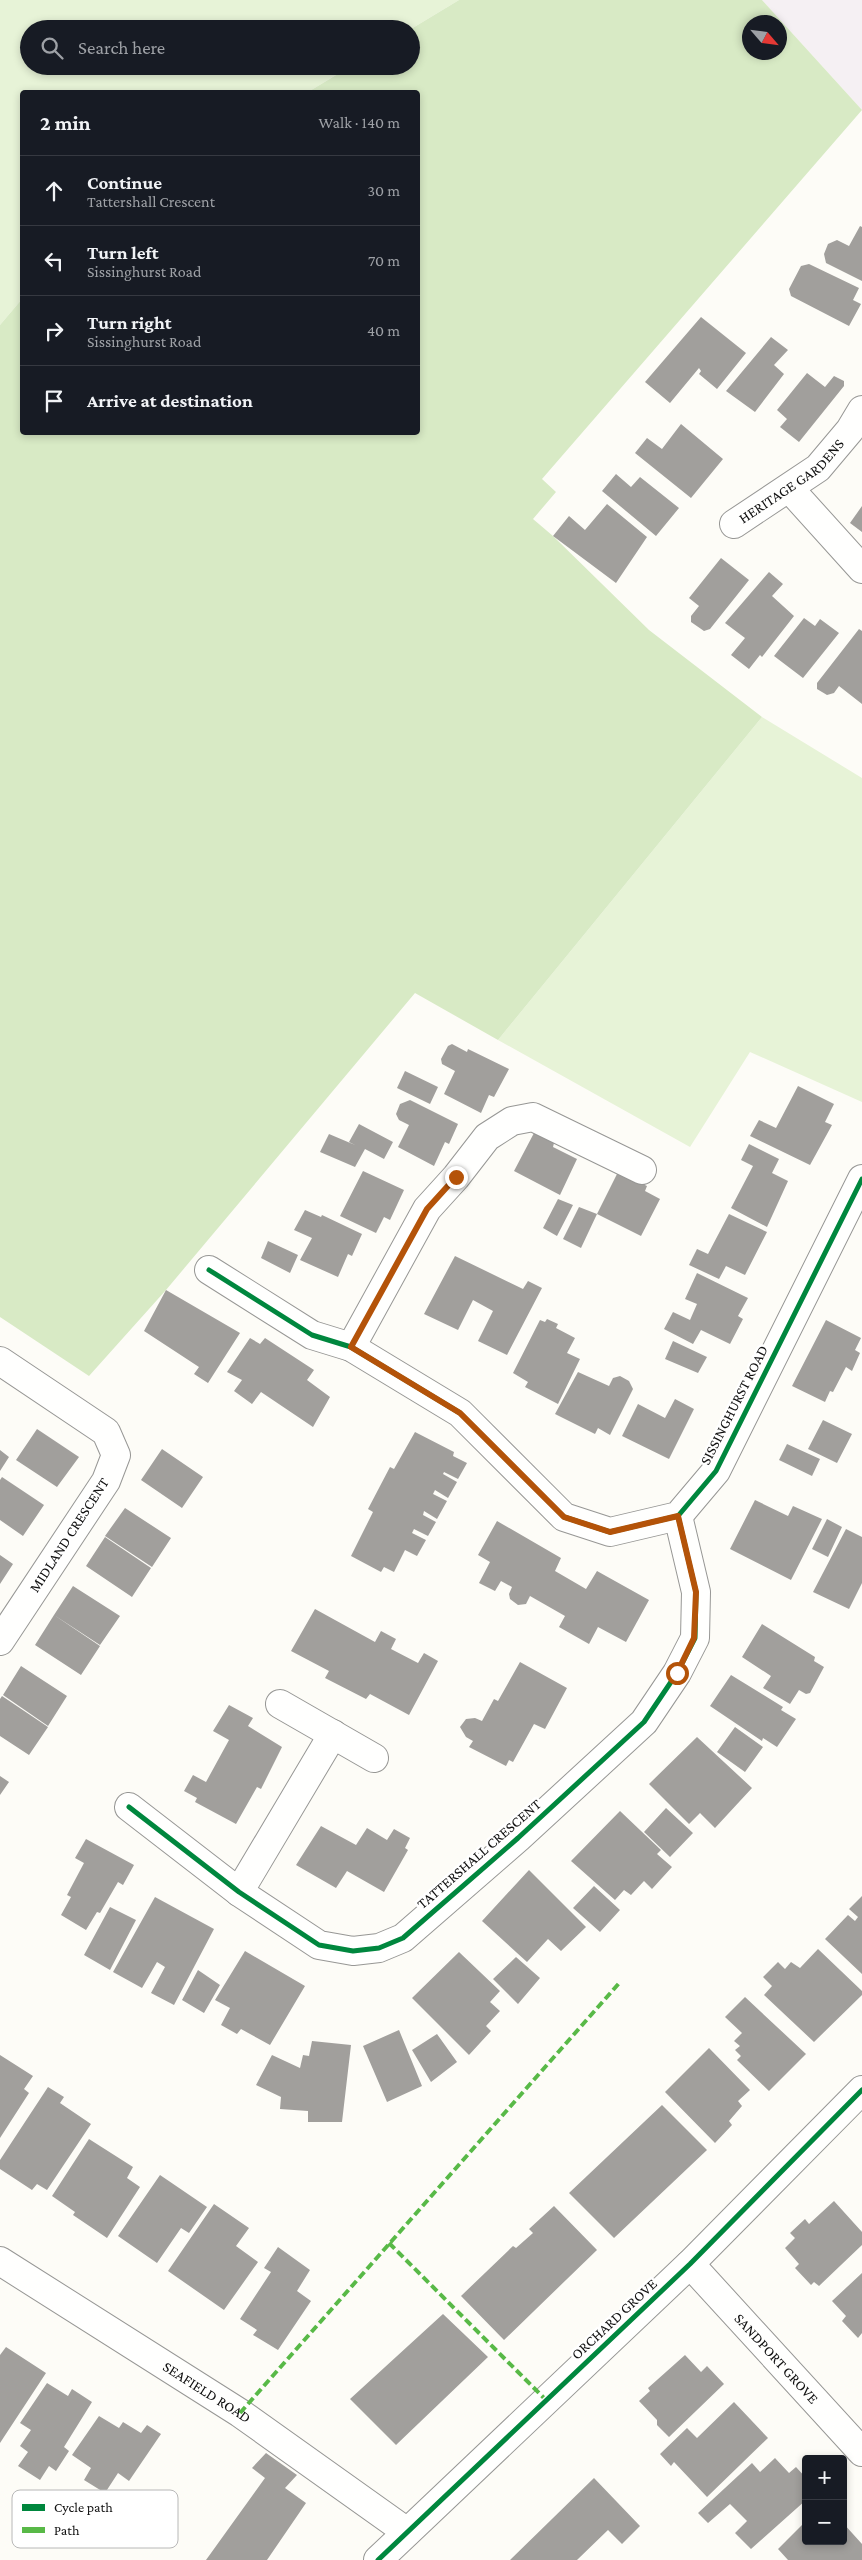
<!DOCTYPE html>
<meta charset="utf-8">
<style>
:root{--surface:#171b24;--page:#242831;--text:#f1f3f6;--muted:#9ea1a6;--line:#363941}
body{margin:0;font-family:"Crimson Pro",serif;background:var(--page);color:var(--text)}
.controls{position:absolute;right:15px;bottom:15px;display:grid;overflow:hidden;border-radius:5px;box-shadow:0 2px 8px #0003}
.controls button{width:45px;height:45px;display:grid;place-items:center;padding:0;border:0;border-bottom:1px solid var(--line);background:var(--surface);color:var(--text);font:25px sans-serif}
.compass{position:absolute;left:742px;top:15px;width:45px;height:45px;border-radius:50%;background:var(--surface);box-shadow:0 2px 8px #0003;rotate:118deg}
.stop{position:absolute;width:15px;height:15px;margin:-11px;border:4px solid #b45309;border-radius:50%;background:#fff}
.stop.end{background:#b45309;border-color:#fff;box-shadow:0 1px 5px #0008}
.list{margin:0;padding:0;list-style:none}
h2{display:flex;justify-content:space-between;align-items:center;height:65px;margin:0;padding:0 20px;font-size:21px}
h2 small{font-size:16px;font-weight:400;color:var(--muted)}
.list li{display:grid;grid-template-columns:32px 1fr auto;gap:15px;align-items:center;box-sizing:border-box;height:70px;padding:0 20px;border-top:1px solid var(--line)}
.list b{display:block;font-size:19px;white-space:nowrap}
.list p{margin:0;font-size:16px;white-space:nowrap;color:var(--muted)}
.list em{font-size:16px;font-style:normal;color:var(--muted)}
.icon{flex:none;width:28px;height:28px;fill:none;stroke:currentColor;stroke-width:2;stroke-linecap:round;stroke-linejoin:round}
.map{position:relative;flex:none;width:862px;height:2560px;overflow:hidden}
.search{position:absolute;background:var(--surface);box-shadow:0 2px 8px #0003;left:20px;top:20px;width:400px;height:55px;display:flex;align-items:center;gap:12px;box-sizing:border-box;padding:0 18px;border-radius:28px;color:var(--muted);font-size:19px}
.panel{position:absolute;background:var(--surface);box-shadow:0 2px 8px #0003;left:20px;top:90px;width:400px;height:345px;border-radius:5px}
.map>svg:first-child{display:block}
.industrial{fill:#f5f0f3}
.green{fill:#e7f3d7}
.forest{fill:#d8eac5;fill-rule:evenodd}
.building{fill:#a19f9c}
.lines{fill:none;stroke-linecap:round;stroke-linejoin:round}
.minor-casing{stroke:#979795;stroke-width:30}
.minor{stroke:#fffffe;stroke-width:28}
.quiet{stroke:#58b947;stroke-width:4;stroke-dasharray:8 4;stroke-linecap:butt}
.cycleway-casing{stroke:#fff;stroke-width:8}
.cycleway{stroke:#00873e;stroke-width:5}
.route{stroke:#b45309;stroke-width:6}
.labels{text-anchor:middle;stroke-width:5;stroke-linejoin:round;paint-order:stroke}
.street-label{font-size:15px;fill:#111;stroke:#fff}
.key{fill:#fff;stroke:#b8b8b8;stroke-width:1}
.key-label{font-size:14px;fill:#111}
</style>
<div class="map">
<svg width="862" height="2560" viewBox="0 0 862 2560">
<rect width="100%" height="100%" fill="#fdfcf7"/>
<path class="industrial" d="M762 0H862V110Z"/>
<path class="green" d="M0 0H459L411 29H29V66H351L308 92H22V299L0 325Z
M762 717 862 778V1102L750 1052 690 1147 498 1040Z"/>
<path class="forest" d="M459 0H762L862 110 542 479 556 492 533 519 553 536 649 630 762 717 498 1040 415 993 166 1290 89 1376 0 1317V325L22 299V432H418V92H308L351 66H411V29ZM750 22H780V52H750Z"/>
<path class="building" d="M860 226 862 227V281L826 263 824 254 828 244 837 240 849 246Z
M809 264 859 288 853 300 861 304 849 326 791 296 789 289 801 266Z
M701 317 746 353 717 389 699 374 701 371 699 368 670 403 645 382Z
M771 337 788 350 774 365 784 374 755 412 726 391Z
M807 373 825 387 834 376 844 381V386L799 442 780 427 787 419 777 410Z
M681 424 723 459 691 498 635 453 647 438 662 449Z
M616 474 631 487 640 477 679 508 656 536 602 491Z
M607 504 647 537 616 583 553 536 569 516 585 530Z
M862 506V532L850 523Z
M721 558 749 580 710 629 704 631 691 622V616L699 606 689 598Z
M769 572 783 584 772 596 794 616 762 657 760 655 749 669 731 655 745 638 725 623Z
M804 618 815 626 820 619 839 633 803 678 774 656Z
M859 629 862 631V704L839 686 834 693 827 695 817 689V683Z
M452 1044 467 1052 468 1049 509 1069 494 1097 489 1095 481 1113 444 1094 455 1071 442 1064 441 1059 448 1046Z
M405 1071 438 1087 430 1104 397 1088Z
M798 1086 834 1104 825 1122 832 1125 810 1165 750 1136 759 1120 776 1128Z
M410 1100 458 1124 449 1144 445 1142 434 1166 398 1147 409 1125 399 1120 396 1114 400 1104Z
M359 1124 393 1142 384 1159 365 1149 355 1167 320 1152 329 1134 355 1145 349 1142Z
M534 1133 554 1143 553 1147 577 1159 560 1195 514 1171Z
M749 1144 779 1159 772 1173 788 1181 767 1227 731 1208 753 1166 741 1160Z
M363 1171 404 1190 390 1220 384 1217 376 1233 340 1216Z
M618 1172 647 1186 645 1191 660 1199 641 1236 597 1214 581 1248 563 1239 579 1207 597 1214Z
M558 1199 573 1205 557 1236 543 1228Z
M305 1210 321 1217 322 1215 362 1234 352 1256 348 1254 338 1277 300 1260 312 1238 294 1230Z
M729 1214 767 1232 745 1275 726 1266 719 1279 689 1265 697 1249 708 1254Z
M268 1241 298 1255 290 1273 261 1258Z
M455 1256 523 1289 528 1281 542 1288 507 1355 478 1341 493 1311 473 1300 458 1330 424 1314Z
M697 1273 748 1298 738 1316 743 1319 730 1344 701 1330 693 1344 664 1329 673 1312 690 1320 697 1304 685 1299Z
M166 1290 240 1333 208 1383 194 1374 199 1367 144 1331Z
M547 1319 558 1324 556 1328 575 1338 567 1353 580 1359 558 1404 525 1387 528 1382 513 1373 540 1320 545 1322Z
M826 1320 861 1338 855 1350 860 1353 852 1371 846 1367 833 1392 830 1391 825 1402 792 1386Z
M250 1338 260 1344 265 1338 314 1370 307 1380 330 1397 313 1427 261 1392 252 1404 234 1391 242 1380 227 1372Z
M673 1341 707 1357 698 1373 665 1359Z
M578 1372 609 1386 613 1378 620 1376 629 1381 633 1389 610 1435 598 1428 595 1434 555 1414Z
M675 1399 694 1409 669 1459 622 1436 638 1404 665 1418Z
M823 1420 852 1434 837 1463 808 1449Z
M37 1429 79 1457 57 1487 16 1460Z
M415 1432 454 1452 453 1456 467 1463 458 1479 444 1472 443 1474 457 1482 448 1498 435 1490 433 1494 447 1501 437 1519 424 1511 423 1515 436 1522 428 1536 414 1529 412 1533 426 1540 417 1556 405 1550 394 1572 384 1567 381 1572 351 1556 373 1512 368 1509 390 1467 394 1469Z
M787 1444 820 1459 812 1476 779 1460Z
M162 1449 203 1477 182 1508 141 1480Z
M0 1450 9 1457 0 1471Z
M2 1477 44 1505 23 1536 0 1520V1480Z
M755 1500 788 1516 793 1506 822 1519 791 1580 730 1549Z
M125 1508 171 1538 152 1567 105 1536Z
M827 1519 842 1527 828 1557 812 1549Z
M497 1521 561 1558 555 1571 586 1589 597 1571 649 1600 626 1642 598 1627 589 1644 559 1627 565 1616 530 1596 526 1604 518 1605 510 1599 509 1594 512 1587 501 1581 495 1591 479 1583 490 1562 478 1555Z
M846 1529 862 1537V1583L849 1609 813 1592Z
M105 1537 151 1568 132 1597 86 1566Z
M0 1555 13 1564 0 1584Z
M73 1586 120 1616 100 1645 54 1615Z
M315 1609 375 1642 381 1631 396 1639 391 1649 418 1663 424 1653 438 1661 409 1715 370 1694 366 1699 325 1678 329 1671 291 1651Z
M54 1615 100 1646 81 1675 35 1645Z
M762 1624 815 1657 814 1661 824 1667 810 1693 806 1694 799 1690 790 1704 763 1688 771 1676 742 1657Z
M520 1662 567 1688 545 1729 534 1724 513 1762 509 1760 506 1766 469 1747 473 1741 466 1737 460 1727 466 1719 475 1718 482 1721 494 1699 498 1701Z
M21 1666 67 1696 48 1726 3 1695Z
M731 1675 783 1707 781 1710 796 1719 777 1747 763 1738 762 1741 710 1706Z
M2 1696 48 1727 29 1755 0 1736V1699Z
M229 1705 253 1718 248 1726 282 1747 261 1789 257 1787 236 1824 195 1802 197 1798 184 1791 193 1775 206 1782 229 1740 213 1731Z
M735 1727 763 1747 745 1772 717 1752Z
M697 1737 752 1788 715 1828 700 1813 689 1824 649 1784Z
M0 1776 9 1782 0 1795Z
M666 1808 693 1833 670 1857 644 1832Z
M620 1811 661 1850 657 1854 672 1867 652 1889 644 1881 631 1895 624 1890 615 1900 571 1861Z
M321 1826 356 1845 367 1828 387 1840 394 1829 410 1838 405 1848 408 1850 384 1892 347 1871 336 1888 296 1865Z
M86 1839 134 1865 123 1885 118 1882 100 1913 97 1912 86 1930 61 1915 71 1897 67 1895 84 1863 75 1858Z
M529 1870 586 1927 561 1951 548 1939 527 1962 482 1921Z
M594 1886 620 1910 600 1932 573 1908Z
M862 1896V1974L825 1939 848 1915 855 1921 858 1917 849 1909Z
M155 1897 214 1929 174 2005 151 1993 165 1967 157 1962 142 1988 113 1972Z
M110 1907 136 1920 110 1970 84 1955Z
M818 1949 862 1991V1995L814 2042 764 1995 772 1986 763 1977 778 1962 785 1969 791 1962 800 1968Z
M245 1951 305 1986 270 2045 241 2029 237 2034 221 2025 230 2008 215 2000Z
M459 1952 500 1991 490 2002 500 2011 486 2026 491 2031 469 2055 412 1998Z
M516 1957 540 1978 518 2004 493 1979Z
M198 1970 220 1985 204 2013 182 2000Z
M745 1997 806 2054 769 2091 737 2060 741 2056 735 2050 740 2046 734 2041 742 2033 725 2017Z
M399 2030 422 2086 387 2102 363 2046Z
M437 2034 457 2062 431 2082 412 2050Z
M312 2041 351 2045 342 2122H308V2111L280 2109 281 2097 256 2085 272 2055 300 2068 303 2055 309 2056Z
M709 2048 750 2090 738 2101 742 2106 729 2121 732 2125 715 2143 665 2092Z
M0 2055 33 2076 24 2089 29 2093 0 2138Z
M48 2087 64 2097 60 2103 91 2124 47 2190 37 2184 32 2190 0 2169V2160Z
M662 2105 707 2150 614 2238 569 2193Z
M89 2139 133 2167 127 2178 140 2187 107 2238 73 2215 75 2212 52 2196Z
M160 2175 207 2207 189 2233 181 2228 157 2263 118 2236Z
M834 2201 862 2232V2245L819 2286 814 2282 811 2285 795 2268 799 2264 785 2248 795 2238 790 2233 805 2219 809 2224Z
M214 2204 249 2228 236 2246 258 2262 224 2310 168 2271Z
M554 2206 597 2250 504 2340 461 2296 513 2246 516 2248 533 2233 529 2229Z
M278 2247 310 2270 297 2291 311 2301 278 2350 253 2335 257 2330 240 2319 271 2272 264 2268Z
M862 2273V2333L858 2338 842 2321 846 2316 832 2301Z
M443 2314 488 2357 396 2445 350 2399Z
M6 2347 46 2373 0 2443V2355Z
M685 2355 701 2372 707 2366 724 2384 669 2437 657 2425V2420L639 2401 650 2391 648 2388Z
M47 2383 68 2396 72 2389 92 2402 64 2447 69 2451 56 2471 49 2466 40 2480 18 2466 28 2452 20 2446 31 2430 20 2423Z
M734 2402 768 2438 707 2497 674 2462 671 2466 660 2454 687 2428 697 2438Z
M99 2416 119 2428 123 2422 141 2433 147 2425 161 2434 129 2481 118 2473 105 2493 84 2480 91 2468 72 2455Z
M266 2453 297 2475 285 2488 306 2503 267 2560H206L265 2478 252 2468Z
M775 2458 789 2473 796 2467 806 2478V2500L751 2549 735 2533 747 2521 730 2504 708 2523 698 2513 752 2463 760 2472Z
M594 2478 640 2526 622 2544 608 2530 577 2560H510Z
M806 2521V2541H843V2523L862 2544V2560H788L778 2549Z"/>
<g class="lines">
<defs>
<g id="minor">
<path d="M789 488 862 569"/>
<path id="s1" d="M734 524 818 468 850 430 862 410"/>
<path d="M209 1270 312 1335 351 1347 460 1413 564 1517 610 1532 678 1516 716 1471 862 1179"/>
<path d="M351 1347 427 1209 456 1177 487 1137 512 1121 533 1117 642 1170"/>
<path d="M0 1361 106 1432 116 1455 106 1481 0 1641"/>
<path d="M280 1704 374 1758"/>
<path d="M129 1807 239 1892 319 1945 353 1951 379 1948 403 1938 518 1838 644 1722 677 1673 695 1638 696 1592 678 1516"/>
<path d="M239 1892 333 1734"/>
<path id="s2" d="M0 2261 240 2413 407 2532"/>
<path id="s3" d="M690 2264 862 2452"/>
<path d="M378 2560 690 2264 862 2090"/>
</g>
</defs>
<use href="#minor" class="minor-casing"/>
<use href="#minor" class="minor"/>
<path class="quiet" d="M389 2243 546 2400
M240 2413 621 1981"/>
<defs>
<path id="cycleway" d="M209 1270 312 1335 351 1347 460 1413 564 1517 610 1532 678 1516 716 1471 862 1179
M129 1807 239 1892 319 1945 353 1951 379 1948 403 1938 518 1838 644 1722 677 1673 695 1638 696 1592 678 1516
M378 2560 690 2264 862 2090"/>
</defs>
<use href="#cycleway" class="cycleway-casing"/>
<use href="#cycleway" class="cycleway"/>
</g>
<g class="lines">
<path class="route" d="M456 1177 427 1209 351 1347 460 1413 564 1517 610 1532 678 1516 696 1592 694 1638 677 1673"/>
</g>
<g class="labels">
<g class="street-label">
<text dy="5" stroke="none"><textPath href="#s1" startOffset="72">HERITAGE GARDENS</textPath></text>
<text transform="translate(734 1405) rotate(-63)" y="5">SISSINGHURST ROAD</text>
<text transform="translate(69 1535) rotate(-57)" y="5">MIDLAND CRESCENT</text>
<text transform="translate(479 1854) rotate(-41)" y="5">TATTERSHALL CRESCENT</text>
<text transform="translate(614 2319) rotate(-43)" y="5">ORCHARD GROVE</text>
<text dy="5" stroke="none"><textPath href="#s3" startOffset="128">SANDPORT GROVE</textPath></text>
<text dy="5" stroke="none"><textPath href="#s2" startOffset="245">SEAFIELD ROAD</textPath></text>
</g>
</g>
<rect x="12" y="2490" width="166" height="58" rx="8" class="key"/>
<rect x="22" y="2504" width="23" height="7" fill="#00873e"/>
<rect x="22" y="2527" width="23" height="6" fill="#58b947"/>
<g class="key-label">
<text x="54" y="2512">Cycle path</text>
<text x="54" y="2535">Path</text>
</g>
</svg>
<div class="controls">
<button>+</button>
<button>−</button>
</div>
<svg class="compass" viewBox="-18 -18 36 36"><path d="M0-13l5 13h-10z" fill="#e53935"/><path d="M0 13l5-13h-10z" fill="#9ea1a6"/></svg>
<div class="stop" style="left:677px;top:1673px"></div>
<div class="stop end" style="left:456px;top:1177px"></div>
<div class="search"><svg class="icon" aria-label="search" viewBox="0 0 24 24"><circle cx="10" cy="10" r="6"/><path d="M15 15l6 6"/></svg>Search here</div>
<section class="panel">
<h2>2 min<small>Walk · 140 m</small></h2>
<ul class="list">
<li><svg class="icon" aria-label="ahead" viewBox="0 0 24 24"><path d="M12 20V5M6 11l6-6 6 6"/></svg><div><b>Continue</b><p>Tattershall Crescent</p></div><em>30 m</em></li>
<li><svg class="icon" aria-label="left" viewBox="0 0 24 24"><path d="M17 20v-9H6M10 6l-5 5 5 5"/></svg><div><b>Turn left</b><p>Sissinghurst Road</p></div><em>70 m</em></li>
<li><svg class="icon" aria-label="right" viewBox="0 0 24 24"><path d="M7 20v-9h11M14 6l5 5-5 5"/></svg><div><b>Turn right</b><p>Sissinghurst Road</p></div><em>40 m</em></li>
<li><svg class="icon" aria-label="arrive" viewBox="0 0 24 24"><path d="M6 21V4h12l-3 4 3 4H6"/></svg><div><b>Arrive at destination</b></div></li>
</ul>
</section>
</div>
